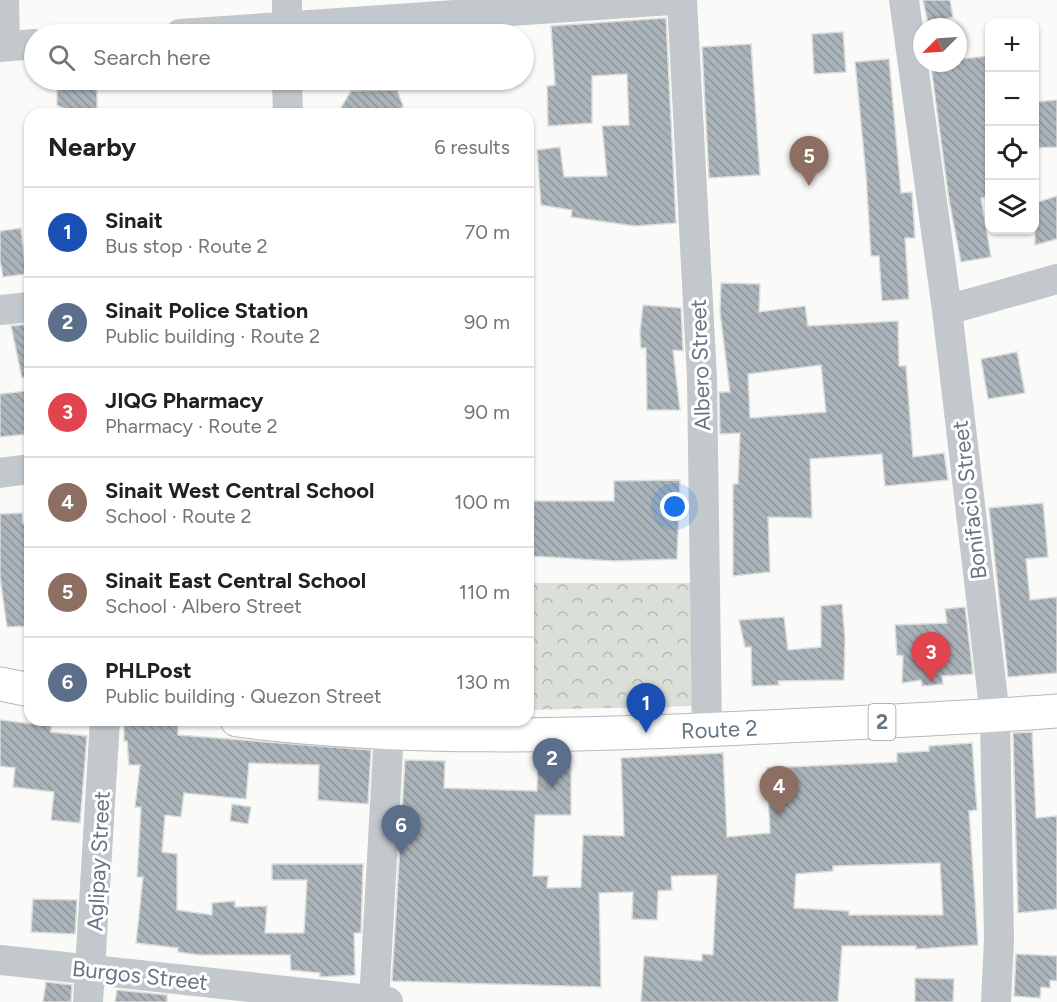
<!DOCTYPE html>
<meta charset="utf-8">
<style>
:root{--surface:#fff;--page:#f6f6f6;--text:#202124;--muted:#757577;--line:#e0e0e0;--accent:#e4572e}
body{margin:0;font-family:Figtree,sans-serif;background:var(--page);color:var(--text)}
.controls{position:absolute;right:18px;top:18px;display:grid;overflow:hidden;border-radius:12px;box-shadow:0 2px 4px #0004}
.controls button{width:54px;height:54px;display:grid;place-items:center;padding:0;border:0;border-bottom:2px solid var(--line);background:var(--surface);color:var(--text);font:30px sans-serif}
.compass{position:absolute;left:913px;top:18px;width:54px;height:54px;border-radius:50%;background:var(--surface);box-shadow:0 2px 4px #0004;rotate:246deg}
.you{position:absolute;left:675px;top:507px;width:21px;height:21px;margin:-15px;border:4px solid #fff;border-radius:50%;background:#1a73e8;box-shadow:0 0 0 9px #1a73e833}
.badge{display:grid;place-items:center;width:39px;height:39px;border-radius:50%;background:var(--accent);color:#fff;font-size:20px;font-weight:700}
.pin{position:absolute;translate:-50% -50px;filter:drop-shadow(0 2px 3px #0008)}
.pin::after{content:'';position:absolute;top:32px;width:21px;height:18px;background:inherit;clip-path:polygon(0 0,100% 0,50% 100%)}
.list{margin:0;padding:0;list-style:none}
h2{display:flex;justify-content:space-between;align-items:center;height:78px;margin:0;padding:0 24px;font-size:26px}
h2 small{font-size:20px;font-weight:400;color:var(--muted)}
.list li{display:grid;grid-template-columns:39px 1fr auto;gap:18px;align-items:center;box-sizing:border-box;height:90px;padding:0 24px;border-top:2px solid var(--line)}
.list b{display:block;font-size:22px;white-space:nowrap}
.list p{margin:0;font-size:20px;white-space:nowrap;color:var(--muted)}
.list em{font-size:20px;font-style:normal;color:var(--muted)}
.icon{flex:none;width:33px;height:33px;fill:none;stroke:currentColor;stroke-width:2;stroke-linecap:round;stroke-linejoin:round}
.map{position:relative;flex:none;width:1057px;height:1002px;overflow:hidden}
.search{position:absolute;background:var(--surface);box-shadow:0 2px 4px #0004;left:24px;top:24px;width:510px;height:66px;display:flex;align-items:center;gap:15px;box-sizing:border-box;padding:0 21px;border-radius:33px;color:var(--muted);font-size:22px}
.panel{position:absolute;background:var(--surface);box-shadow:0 2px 4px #0004;left:24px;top:108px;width:510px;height:618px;border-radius:18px}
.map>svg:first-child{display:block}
.park{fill:url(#park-crowns)}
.building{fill:url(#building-back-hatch);stroke:#dcdcda;stroke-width:1.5;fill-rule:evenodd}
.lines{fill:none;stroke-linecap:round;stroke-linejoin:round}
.highway-casing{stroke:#b4b9bd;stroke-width:35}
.minor{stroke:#c3c8cc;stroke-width:30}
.highway{stroke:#fff;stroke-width:33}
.labels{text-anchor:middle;stroke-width:6;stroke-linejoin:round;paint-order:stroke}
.shield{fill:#fff;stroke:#939fa8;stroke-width:1.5}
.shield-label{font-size:21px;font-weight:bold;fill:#657683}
.street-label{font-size:22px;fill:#657683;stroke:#fff}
</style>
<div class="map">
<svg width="1057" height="1002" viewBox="0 0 1057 1002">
<defs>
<pattern id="park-crowns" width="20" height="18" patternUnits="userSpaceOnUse" patternTransform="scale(1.5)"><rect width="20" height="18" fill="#dadfd7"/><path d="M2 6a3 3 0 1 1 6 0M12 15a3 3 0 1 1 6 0" fill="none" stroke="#b4b9b4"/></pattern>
<pattern id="building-back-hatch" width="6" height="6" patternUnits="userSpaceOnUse" patternTransform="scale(1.5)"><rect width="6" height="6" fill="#aab3b9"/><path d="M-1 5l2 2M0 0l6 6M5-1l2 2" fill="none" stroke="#8e969c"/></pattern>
</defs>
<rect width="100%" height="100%" fill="#fafaf8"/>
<path class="park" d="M528 583H690L692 706 528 710Z"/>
<path class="building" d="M923 0H950L953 17 928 23Z
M666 18 676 223 635 226 571 217 572 210 541 205 537 150 560 147 564 177 607 176 602 126 629 125 627 74 592 76V123L548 126 547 86 555 85 551 26Z
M843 32 846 72 814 74 812 34Z
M751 44 760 175 709 178 702 47Z
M990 56V197L981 198 991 257 961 262 949 200 931 66 959 64V59Z
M889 59 901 193 912 192 915 238H905L909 299 882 301 879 256H871L866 174 855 62Z
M97 81V114H68L67 110 57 105V84Z
M397 90 403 106 399 114H337L351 91Z
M1057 100V147L1035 148V102Z
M1057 196V239L1035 245V203Z
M21 228 26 274 3 277 0 260V231Z
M721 283 760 284 759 312 805 306 808 326 898 321 899 366H906L913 457 944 453 948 480 885 486 882 454 810 459 812 518 768 517 770 572 733 576V484H738L740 433 720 434 719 392H730L720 312ZM821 365 826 412 750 418 748 374Z
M643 305 681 308 683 351 673 350 680 410H647L646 348H641L640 333Z
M30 324V377L22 378 11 326Z
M1017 352 1025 393 988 399 981 359Z
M26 391 28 434 0 437V394Z
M680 480 677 559 613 561 532 556 531 501H614V481Z
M1043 503 1048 557 1026 559 1030 600 1057 597V673L1008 677 989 508Z
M22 513 23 524H30V626L7 627 0 577V514Z
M842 604 845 639 844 680 778 681 779 685 752 686 751 647H745L739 620 784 617 788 650 821 647V606Z
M965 607 973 674 942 676 943 684 922 686 921 680 902 683 903 656 897 655 895 625 947 623 945 609Z
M0 720 51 726V732L87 736 80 823 51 820 54 792 13 787 15 768 0 766Z
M124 720H178V735L371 750 368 804 318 800 319 765 249 763 246 799 184 793 181 817 165 815 162 852 177 854V910L212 915V903L235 901V907L267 906 265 933H304L307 880H272V864H363L361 933H354L355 975 320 977V973L291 970 290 955H200L178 952V948L136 943 143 877H137L141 807H135L140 765H129L127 741H124Z
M1032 732 1036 818 1057 816V909L1018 913 1013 733Z
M972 743 977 810 969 811 978 945 916 949V946H842L838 1002H641L644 956 702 961V954L713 955 717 875 671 876 672 890 658 891 657 920 632 919 633 892 599 893 601 987 392 981 405 760 445 761 444 788 537 791 538 761 571 762V815H535L533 876H548L547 888 581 887 583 835 624 836 621 758 723 753 727 837 770 833 767 768 897 762V753L929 751V746ZM940 863 943 915H849V911L794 908 796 874 833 871V866Z
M232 804 251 807 248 824 230 821Z
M33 899 77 900 75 934 31 932Z
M1016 954 1057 956V981L1050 980V988L1041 987 1040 998 1014 996Z
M915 978 954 979 953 1002H915Z
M46 982 72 985 71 1002H43Z
M117 990 167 995V1002H115Z"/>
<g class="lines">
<defs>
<g id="highway">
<path d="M0 684 30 690"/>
<path id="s1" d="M237 720C406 741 575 736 745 728 849 723 953 719 1057 711"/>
</g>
</defs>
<use href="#highway" class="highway-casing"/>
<path class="minor" d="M4 0 5 46
M682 0 702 379 707 730
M904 0 947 310 995 716 999 940 996 1002
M180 34 671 0
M287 34V0
M0 47 34 44
M287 80 288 114
M0 310 30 307
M947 310 1057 279
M0 473 30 469
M0 960 388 1002
M88 1002 105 720
M374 1002 389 732"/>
<use href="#highway" class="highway"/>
</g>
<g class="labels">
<rect class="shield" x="868.5" y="704" width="27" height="36" rx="4.5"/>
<g class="shield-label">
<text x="882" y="729">2</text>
</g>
<g class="street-label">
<text transform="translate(700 365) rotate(-92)" y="8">Albero Street</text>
<text transform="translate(969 500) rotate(-97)" y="8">Bonifacio Street</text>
<text dy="8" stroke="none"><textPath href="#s1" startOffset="483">Route 2</textPath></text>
<text transform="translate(98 861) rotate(-87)" y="8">Aglipay Street</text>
<text transform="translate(140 975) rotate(6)" y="8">Burgos Street</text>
</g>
</g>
</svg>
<div class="controls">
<button>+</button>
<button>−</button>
<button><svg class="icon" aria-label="locate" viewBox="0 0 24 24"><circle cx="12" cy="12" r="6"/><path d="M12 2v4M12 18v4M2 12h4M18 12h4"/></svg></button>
<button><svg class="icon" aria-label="layers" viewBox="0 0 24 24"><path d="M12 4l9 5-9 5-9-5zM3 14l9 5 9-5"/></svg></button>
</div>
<svg class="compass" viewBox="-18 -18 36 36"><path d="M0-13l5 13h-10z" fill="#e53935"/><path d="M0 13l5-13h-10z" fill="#757577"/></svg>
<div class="you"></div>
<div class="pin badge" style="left:646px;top:733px;background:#1a4fb4">1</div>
<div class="pin badge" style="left:552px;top:788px;background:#5c6f8a">2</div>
<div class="pin badge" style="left:931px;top:682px;background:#e0444e">3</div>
<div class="pin badge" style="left:779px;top:816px;background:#8d6e63">4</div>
<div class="pin badge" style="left:809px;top:186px;background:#8d6e63">5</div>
<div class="pin badge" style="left:401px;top:855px;background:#5c6f8a">6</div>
<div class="search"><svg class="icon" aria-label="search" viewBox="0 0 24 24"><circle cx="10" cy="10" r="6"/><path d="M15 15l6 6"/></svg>Search here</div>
<section class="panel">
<h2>Nearby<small>6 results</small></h2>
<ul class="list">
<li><span class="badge" style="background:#1a4fb4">1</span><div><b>Sinait</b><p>Bus stop · Route 2</p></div><em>70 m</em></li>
<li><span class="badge" style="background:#5c6f8a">2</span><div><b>Sinait Police Station</b><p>Public building · Route 2</p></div><em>90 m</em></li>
<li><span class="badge" style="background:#e0444e">3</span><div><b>JIQG Pharmacy</b><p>Pharmacy · Route 2</p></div><em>90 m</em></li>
<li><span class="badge" style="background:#8d6e63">4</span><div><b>Sinait West Central School</b><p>School · Route 2</p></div><em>100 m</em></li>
<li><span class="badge" style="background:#8d6e63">5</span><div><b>Sinait East Central School</b><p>School · Albero Street</p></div><em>110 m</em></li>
<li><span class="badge" style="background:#5c6f8a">6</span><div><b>PHLPost</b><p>Public building · Quezon Street</p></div><em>130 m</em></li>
</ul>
</section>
</div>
